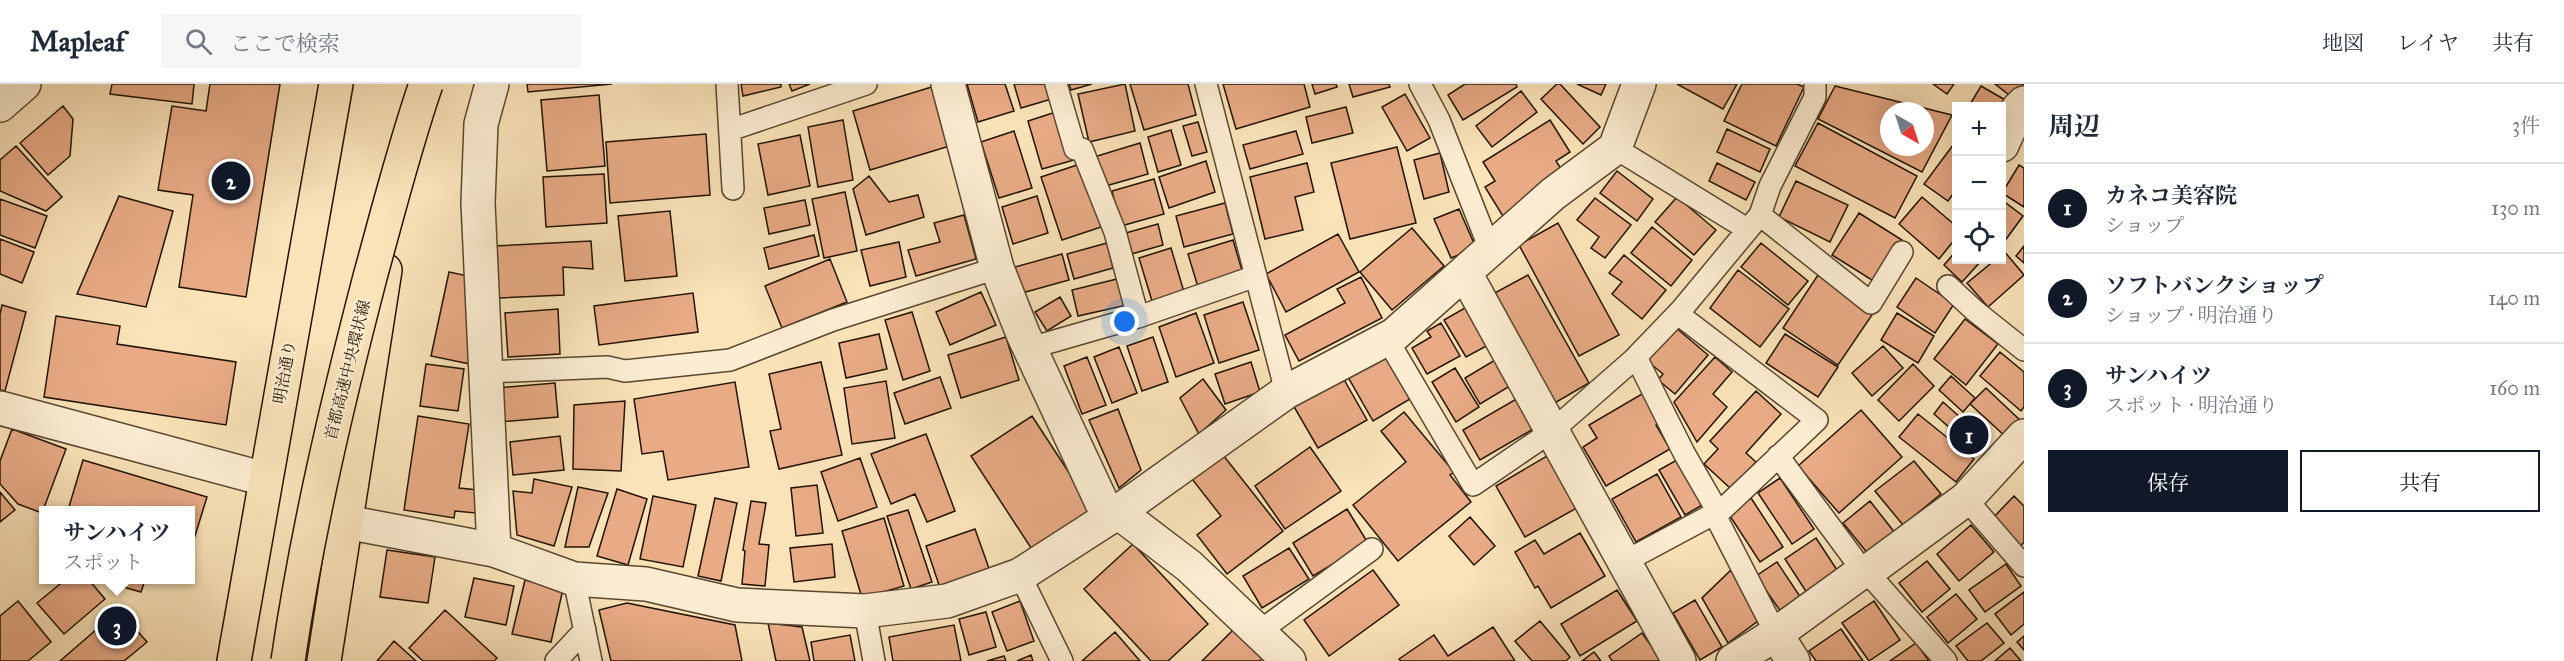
<!DOCTYPE html>
<html lang="ja">
<meta charset="utf-8">
<style>
:root{--surface:#fff;--page:#f6f6f7;--text:#1f2937;--muted:#747a83;--line:#e0e1e3;--accent:#111827}
body{margin:0;font-family:"IM FELL Great Primer","Noto Serif JP",serif;background:var(--page);color:var(--text)}
.controls{position:absolute;right:18px;top:18px;display:grid;overflow:hidden;border-radius:0px;box-shadow:0 6px 24px #0002}
.controls button{width:54px;height:54px;display:grid;place-items:center;padding:0;border:0;border-bottom:2px solid var(--line);background:var(--surface);color:var(--text);font:30px sans-serif}
.compass{position:absolute;left:1880px;top:18px;width:54px;height:54px;border-radius:50%;background:var(--surface);box-shadow:0 6px 24px #0002;rotate:141deg}
.you{position:absolute;left:1125px;top:238px;width:21px;height:21px;margin:-15px;border:4px solid #fff;border-radius:50%;background:#1a73e8;box-shadow:0 0 0 9px #1a73e833}
.badge{display:grid;place-items:center;width:39px;height:39px;border-radius:50%;background:var(--accent);color:#fff;font-size:20px;font-weight:700}
.pin{position:absolute;translate:-50% -50%;border:3px solid #fff;box-shadow:0 2px 6px #0006}
.popup{position:absolute;left:39px;top:422px;width:156px;height:78px;box-sizing:border-box;display:grid;place-content:center;border-radius:0px;background:var(--surface);filter:drop-shadow(0 2px 4px #0005);font-size:20px;white-space:nowrap;color:var(--muted)}
.popup b{font-size:22px;color:var(--text)}
.popup::after{content:'';position:absolute;left:50%;top:100%;margin-left:-12px;border:12px solid transparent;border-top-color:var(--surface)}
.list{margin:0;padding:0;list-style:none}
h2{display:flex;justify-content:space-between;align-items:center;height:78px;margin:0;padding:0 24px;font-size:26px}
h2 small{font-size:20px;font-weight:400;color:var(--muted)}
.list li{display:grid;grid-template-columns:39px 1fr auto;gap:18px;align-items:center;box-sizing:border-box;height:90px;padding:0 24px;border-top:2px solid var(--line)}
.list b{display:block;font-size:22px;white-space:nowrap}
.list p{margin:0;font-size:20px;white-space:nowrap;color:var(--muted)}
.list em{font-size:20px;font-style:normal;color:var(--muted)}
.actions{display:flex;gap:12px;padding:18px 24px}
.actions a{flex:1;padding:14px 0;border:2px solid var(--accent);border-radius:0px;text-align:center;font-size:21px;color:var(--accent)}
.actions .main{background:var(--accent);color:#fff}
.icon{flex:none;width:33px;height:33px;fill:none;stroke:currentColor;stroke-width:2;stroke-linecap:round;stroke-linejoin:round}
.map{position:relative;flex:none;width:2024px;height:577px;overflow:hidden}
header{display:flex;align-items:center;gap:36px;box-sizing:border-box;height:84px;padding:0 30px;background:var(--surface);border-bottom:2px solid var(--line)}
header strong{font-size:28px}
nav{display:flex;gap:33px;margin-inline-start:auto;font-size:21px}
.search{width:420px;height:54px;background:var(--page);display:flex;align-items:center;gap:15px;box-sizing:border-box;padding:0 21px;border-radius:0px;color:var(--muted);font-size:22px}
main{display:flex}
aside{flex:1;background:var(--surface)}
.map>svg:first-child{display:block}
.building{fill:#e8ab86;stroke:#221301;stroke-width:1.5;fill-rule:evenodd}
.lines{fill:none;stroke-linecap:round;stroke-linejoin:round}
.service-casing{stroke:#58472f;stroke-width:24}
.minor-casing{stroke:#58472f;stroke-width:36}
.tertiary-casing{stroke:#58472f;stroke-width:36}
.trunk-casing{stroke:#221301;stroke-width:36}
.service{stroke:#fcedd2;stroke-width:21}
.minor{stroke:#fcedd2;stroke-width:33}
.tertiary{stroke:#fcedd2;stroke-width:33}
.trunk{stroke:#fae3b9;stroke-width:33}
.motorway-bridge-casing{stroke:#221301;stroke-width:36;stroke-linecap:butt}
.motorway-bridge{stroke:#fae3b9;stroke-width:33}
.labels{text-anchor:middle;stroke-width:4.5;stroke-linejoin:round;paint-order:stroke}
.street-label{font-size:16px;fill:#221301;stroke:#fcedd2}
</style>
<header>
<strong>Mapleaf</strong>
<div class="search"><svg class="icon" aria-label="search" viewBox="0 0 24 24"><circle cx="10" cy="10" r="6"/><path d="M15 15l6 6"/></svg>ここで検索</div>
<nav><a>地図</a><a>レイヤ</a><a>共有</a></nav>
</header>
<main>
<div class="map">
<svg width="2024" height="577" viewBox="0 0 2024 577">
<rect width="100%" height="100%" fill="#fae3b9"/>
<filter id="stains"><feTurbulence type="fractalNoise" baseFrequency=".00333" numOctaves="4"/><feColorMatrix values="0 0 0 0 .2 0 0 0 0 .09 0 0 0 0 .02 0 0 0 .5 -.17"/></filter>
<radialGradient id="worn" r=".72"><stop offset=".6" stop-color="#630" stop-opacity="0"/><stop offset="1" stop-color="#630" stop-opacity=".3"/></radialGradient>
<path class="building" d="M112 0H194L192 20 110 10Z
M210 0H280L246 213 179 203 193 111 158 106 172 22 206 27Z
M527 0H612L528 8Z
M741 0H781V3L743 12Z
M789 0H810L792 7Z
M967 0H1005L1014 27 978 38Z
M1014 0H1051L1055 14 1021 24Z
M1069 0H1092L1071 6Z
M1125 0 1135 47 1089 58 1078 10Z
M1130 0H1188L1196 31 1144 46Z
M1223 0H1304L1310 23 1236 45Z
M1312 0H1336L1337 3 1315 10Z
M1349 0H1389L1390 3 1353 13Z
M1465 0H1516L1517 3 1463 36 1448 11Z
M1557 0H1560L1600 43 1583 60 1541 15Z
M1577 0H1606L1601 11Z
M1677 0H1737L1723 25Z
M1742 0H1797L1804 3 1776 62 1724 37Z
M1933 0H1954L1947 10Z
M1995 0H2024V1L2013 14Z
M935 2 953 61 870 86 853 27Z
M1835 2 1952 31 1922 88 1818 35ZM1889 27H1925V63H1889Z
M1981 2 2007 17 2002 22H1969Z
M1521 7 1537 28 1492 63 1476 42Z
M1405 10 1430 54 1407 67 1382 23Z
M599 11 605 82 547 87 541 16Z
M63 22 73 35 70 72 48 91 20 59Z
M1346 23 1353 49 1312 59 1306 33Z
M1059 27 1074 76 1042 85 1028 37Z
M843 36 853 96 818 103 808 43Z
M1550 36 1570 68 1556 77 1563 88 1504 134 1485 103 1495 97 1483 78Z
M1198 38 1207 68 1192 72 1183 42Z
M1818 39 1917 92 1895 134 1795 82Z
M1727 45 1770 65 1760 88 1717 68Z
M1171 46 1181 81 1158 88 1148 53Z
M1014 47 1032 104 999 114 981 58Z
M1296 47 1303 70 1250 85 1243 61Z
M706 50 710 111 610 119 606 58Z
M800 51 810 102 768 111 758 60Z
M1956 57V106L1948 117 1924 100Z
M1140 59 1148 90 1102 103 1094 73Z
M16 62 62 113 46 127 0 107V76Z
M1397 63 1416 139 1350 155 1331 79Z
M1440 69 1449 108 1424 115 1414 76Z
M1206 77 1215 108 1169 124 1159 93Z
M1307 79 1314 108 1295 113 1303 146 1265 155 1250 93Z
M1717 79 1755 98 1746 116 1709 97Z
M1080 80 1101 143 1062 156 1041 93Z
M2019 81 2024 84V123L2002 109Z
M1617 87 1653 115 1637 137 1600 109Z
M604 90 607 139 546 143 543 93Z
M869 92 889 118 918 111 924 133 866 151 853 105Z
M1154 95 1164 130 1121 142 1112 107Z
M1796 97 1848 121 1830 158 1779 133Z
M845 108 857 167 824 174 812 115Z
M119 112 173 127 146 223 77 210Z
M1037 112 1048 149 1013 160 1002 123Z
M1677 113 1716 146 1694 171 1655 138Z
M1922 113 1956 142V154L1939 175 1899 140Z
M1595 114 1631 141 1605 174 1591 164 1599 153 1577 136Z
M0 115 47 132 35 164 0 151Z
M805 116 810 141 769 150 764 124Z
M2002 116 2023 132 2004 158 2002 156Z
M1225 119 1233 150 1184 163 1176 132Z
M1459 125 1476 164 1451 174 1434 135Z
M670 127 677 192 625 197 618 132Z
M1859 129 1902 156 1875 198 1832 171Z
M964 131 976 175 916 192 908 166 940 158 934 139Z
M1558 139 1619 251 1579 272 1519 161Z
M1158 140 1163 161 1128 171 1122 150Z
M1652 143 1692 176 1671 202 1631 169Z
M1412 144 1444 182 1392 226 1360 188Z
M1338 150 1359 188 1286 228 1266 190Z
M814 151 819 172 769 185 764 164Z
M0 155 34 168 22 199 0 190Z
M1233 156 1243 190 1198 203 1188 170Z
M591 157 593 185 563 183 564 211 497 214 494 162Z
M899 158 906 193 870 202 861 166Z
M1107 159 1113 184 1074 195 1067 170Z
M1761 159 1808 197 1788 221 1741 183Z
M2024 162V179L2016 172Z
M1171 164 1184 208 1152 217 1139 174Z
M1956 167V176H1982L1962 198 1944 181Z
M2004 167 2024 191 1988 223 1967 199 1995 176H2002V170Z
M1062 170 1069 196 1022 209 1015 183Z
M1624 171 1666 206 1642 235 1612 210 1622 198 1609 189Z
M830 175 847 218 782 244 765 202Z
M1738 186 1789 225 1760 263 1710 224Z
M449 188 468 192 470 280 431 272Z
M1528 191 1589 299 1553 320 1491 211Z
M1818 191 1874 228 1838 281 1783 244Z
M1361 193 1382 234 1299 277 1285 251 1345 219 1337 205Z
M1121 194 1127 221 1078 232 1072 206Z
M1916 194 1954 220 1935 249 1897 223Z
M981 208 996 241 950 261 936 228Z
M693 209 698 248 599 261 594 222Z
M1060 213 1071 232 1047 247 1035 228Z
M1243 218 1259 266 1219 279 1204 231Z
M2 221 26 228 5 307 0 306V230Z
M1470 221 1492 259 1466 273 1444 236Z
M558 225 560 270 508 273 505 229Z
M912 228 930 287 903 296 885 236Z
M1196 229 1214 279 1176 293 1159 243Z
M1897 229 1934 252 1918 279 1881 256Z
M56 232 120 242 117 260 236 278 226 341 44 313Z
M1965 235 1998 260 1966 301 1934 275Z
M1441 239 1460 272 1427 290 1412 264 1431 253 1427 247Z
M1675 243 1708 271 1675 310 1658 296 1663 290 1646 276Z
M879 250 887 285 846 294 839 259Z
M1785 250 1838 283 1818 313 1766 279Z
M1006 253 1019 296 961 314 948 271Z
M1153 253 1168 298 1142 307 1127 262Z
M1883 262 1903 284 1872 312 1852 289Z
M1119 263 1137 309 1112 319 1094 273Z
M2000 268 2024 288V323L2021 327 1980 292Z
M1385 271 1410 315 1373 337 1348 293Z
M1087 273 1106 321 1082 330 1064 282Z
M1500 273 1515 299 1480 320 1465 294Z
M1715 273 1732 288 1713 310 1727 323 1697 358 1674 318Z
M821 278 842 371 779 385 770 347 781 345 769 290Z
M1251 278 1260 308 1225 320 1215 290Z
M426 280 464 285 458 327 420 322Z
M1913 280 1934 302 1899 337 1878 316Z
M1455 284 1479 323 1456 338 1432 298Z
M1342 292 1367 336 1318 364 1293 321Z
M1951 292 1975 314 1963 328 1939 306Z
M940 293 951 324 905 340 894 309Z
M1203 295 1226 326 1199 350 1180 314Z
M886 297 895 354 852 360 844 304Z
M735 298 749 383 668 396 663 367 642 370 634 315Z
M555 299 558 333 498 338 495 304Z
M1986 304 2021 337 2006 353 1970 320Z
M1647 307 1665 337 1656 341 1670 365 1606 402 1583 363 1597 354 1589 341Z
M1756 307 1781 330 1746 369 1756 378 1731 405 1704 380 1718 365 1710 357Z
M1518 314 1535 344 1480 376 1463 346Z
M625 317 621 387 573 385 574 321Z
M1943 318 1988 358 1978 369 1934 330Z
M1118 325 1141 386 1119 404 1089 336Z
M1861 326 1902 373 1839 429 1798 382Z
M1404 328 1454 388 1450 391 1471 418 1398 477 1353 421 1406 378 1381 347Z
M1918 330 1974 375 1956 398 1899 353Z
M418 332 469 340 459 404 478 406 476 429 455 427 454 434 404 426Z
M1032 332 1094 427 1033 467 971 372Z
M12 345 66 365 42 429 18 420 0 400V377Z
M926 350 955 427 927 438 915 410 891 420 871 370Z
M560 352 564 386 513 391 510 358Z
M1310 363 1341 407 1285 445 1255 402Z
M1552 369 1582 421 1525 453 1496 402Z
M1223 371 1283 447 1227 490 1197 451 1221 432 1192 395Z
M1684 372 1709 417 1685 431 1659 386Z
M860 374 877 423 838 437 821 388Z
M83 376 207 413 190 468V426H68Z
M1914 377 1941 410 1903 441 1875 407Z
M1657 390 1681 433 1636 458 1612 415Z
M1780 394 1814 445 1792 460 1758 409Z
M534 395 572 403 554 462 517 451 513 407 532 409Z
M817 401 823 449 796 452 791 404Z
M578 403 608 409 589 463H565Z
M617 405 647 415 628 481 597 472Z
M0 408 15 426 0 438Z
M653 412 696 421 683 483 640 475Z
M2014 412 2024 422V458L2020 463 1991 436Z
M715 414 737 419 721 497 698 492Z
M1751 414 1783 463 1760 478 1728 429Z
M751 417 766 419 759 460 769 461 765 502 742 500 745 467 743 466Z
M1870 417 1895 449 1869 471 1843 439Z
M1347 425 1368 459 1313 492 1293 459Z
M908 426 932 498 911 505 887 432Z
M1470 433 1495 462 1474 481 1449 452Z
M884 434 904 502 862 514 842 447Z
M1971 441 1994 468 1959 497 1937 470Z
M975 445 991 490 941 507 926 462Z
M1580 449 1605 492 1551 524 1538 502 1535 504 1515 468 1535 456 1544 470Z
M1816 454 1839 489 1807 509 1785 475Z
M832 460 835 493 794 498 790 464Z
M1133 460 1208 540 1168 577H1151L1084 505Z
M1289 464 1309 495 1262 524 1243 492Z
M387 466 435 473 428 519 380 513Z
M1927 477 1950 505 1922 528 1899 499Z
M1777 478 1801 514 1781 528 1756 492Z
M2006 480 2021 502 1985 528 1969 506Z
M1373 486 1399 521 1329 572 1304 536Z
M1731 486 1758 537 1728 559 1702 514Z
M474 494 514 502 506 541 465 533Z
M65 496H89L105 515 64 550 37 519Z
M118 496H145L141 508 116 501Z
M525 496 563 505 551 558 512 550Z
M1617 506 1637 537 1580 572 1561 540Z
M2024 508V540L2011 551 1995 530Z
M1956 510 1977 535 1948 559 1927 533Z
M1695 516 1722 563 1700 576 1673 529Z
M18 517 51 558 28 577H0V532Z
M1020 517 1034 557 1007 567 992 528Z
M1874 517 1900 556 1869 577 1842 539Z
M627 519 735 541 742 577H611L599 526Z
M119 526 147 558 124 577H60Z
M445 526 497 574 494 577H423L409 564Z
M986 528 996 563 969 571 959 535Z
M1540 537 1570 573 1566 577H1532L1515 557Z
M768 539 802 543 810 577H776Z
M1987 539 2004 559 1981 577H1968L1956 562Z
M954 541 961 577H893L889 553Z
M1493 543 1515 577H1401L1399 575 1434 551 1448 572Z
M1234 545 1263 574 1260 577H1202Z
M1841 545 1863 577H1816L1809 567Z
M1115 548 1140 577H1082Z
M1642 549 1662 577H1612L1609 572Z
M850 551 855 577H814L811 558Z
M2024 552V566L2017 558Z
M394 557 416 577H377Z
M1916 559 1929 577H1890Z
M2010 564 2021 577H1995Z
M1594 568 1601 577H1582Z
M1031 571 1033 577H1017Z
M1004 572 1006 577H987Z"/>
<g class="lines">
<defs>
<path id="service" d="M727 0 733 105
M1206 0 1286 308
M1420 0 1439 36 1491 168
M730 46 866 0
M1615 64 1747 145
M1760 131 1871 219 1902 168
M1948 202 1974 226 2024 266
M1138 233 1256 192
M1387 255 1473 401 1552 347 1633 276 1682 225 1760 131 1770 102 1815 13V0
M1030 264 1138 233 1115 148 1082 65H1075L1056 0
M1636 273 1684 369 1718 428
M487 288 607 283 625 287 730 276 833 236 997 184
M1778 372 1863 487
M1966 415 2024 482
M1714 429 1776 550
M1624 478 1723 425 1817 336 1678 230
M1867 488 1946 577
M1020 491 1062 577
M574 495 591 577
M865 527 874 577
M1260 547 1372 465
M556 577 585 546"/>
<path id="minor" d="M492 0 481 40 478 119 494 466
M948 0 997 184 1023 250 1109 434
M2002 61 2018 25 2024 19
M1465 189 1679 577
M0 324 265 395
M1118 428 1189 482 1289 577
M346 438 494 466 574 495 646 500 737 521 865 527 947 517 1020 491 1118 428 1286 308 1394 251 1553 110 1615 64 1639 0
M1776 550 1793 577
M1733 577 1776 550 1863 487 1867 488 1966 415 2024 352"/>
<path id="tertiary" d="M0 21 24 0"/>
<path id="trunk" d="M234 577 336 0
M324 577 385 186"/>
</defs>
<use href="#service" class="service-casing"/>
<use href="#minor" class="minor-casing"/>
<use href="#tertiary" class="tertiary-casing"/>
<use href="#trunk" class="trunk-casing"/>
<use href="#service" class="service"/>
<use href="#minor" class="minor"/>
<use href="#tertiary" class="tertiary"/>
<use href="#trunk" class="trunk"/>
<defs>
<path id="motorway-bridge" d="M288 577C307 447 337 320 370 193 388 128 404 64 426 0"/>
</defs>
<use href="#motorway-bridge" class="motorway-bridge-casing"/>
<use href="#motorway-bridge" class="motorway-bridge"/>
</g>
<g class="labels">
<g class="street-label">
<text transform="translate(347 286) rotate(-76)" y="6">首都高速中央環状線</text>
<text transform="translate(284 288) rotate(-80)" y="6">明治通り</text>
</g>
</g>
<rect width="100%" height="100%" filter="url(#stains)"/>
<rect width="100%" height="100%" fill="url(#worn)"/>
</svg>
<div class="controls">
<button>+</button>
<button>−</button>
<button><svg class="icon" aria-label="locate" viewBox="0 0 24 24"><circle cx="12" cy="12" r="6"/><path d="M12 2v4M12 18v4M2 12h4M18 12h4"/></svg></button>
</div>
<svg class="compass" viewBox="-18 -18 36 36"><path d="M0-13l5 13h-10z" fill="#e53935"/><path d="M0 13l5-13h-10z" fill="#747a83"/></svg>
<div class="you"></div>
<div class="pin badge" style="left:1969px;top:351px">1</div>
<div class="pin badge" style="left:231px;top:97px">2</div>
<div class="pin badge" style="left:117px;top:542px">3</div>
<div class="popup"><b>サンハイツ</b>スポット</div>
</div>
<aside>
<h2>周辺<small>3件</small></h2>
<ul class="list">
<li><span class="badge">1</span><div><b>カネコ美容院</b><p>ショップ</p></div><em>130 m</em></li>
<li><span class="badge">2</span><div><b>ソフトバンクショップ</b><p>ショップ · 明治通り</p></div><em>140 m</em></li>
<li><span class="badge">3</span><div><b>サンハイツ</b><p>スポット · 明治通り</p></div><em>160 m</em></li>
</ul>
<div class="actions"><a class="main">保存</a><a>共有</a></div>
</aside>
</main>
